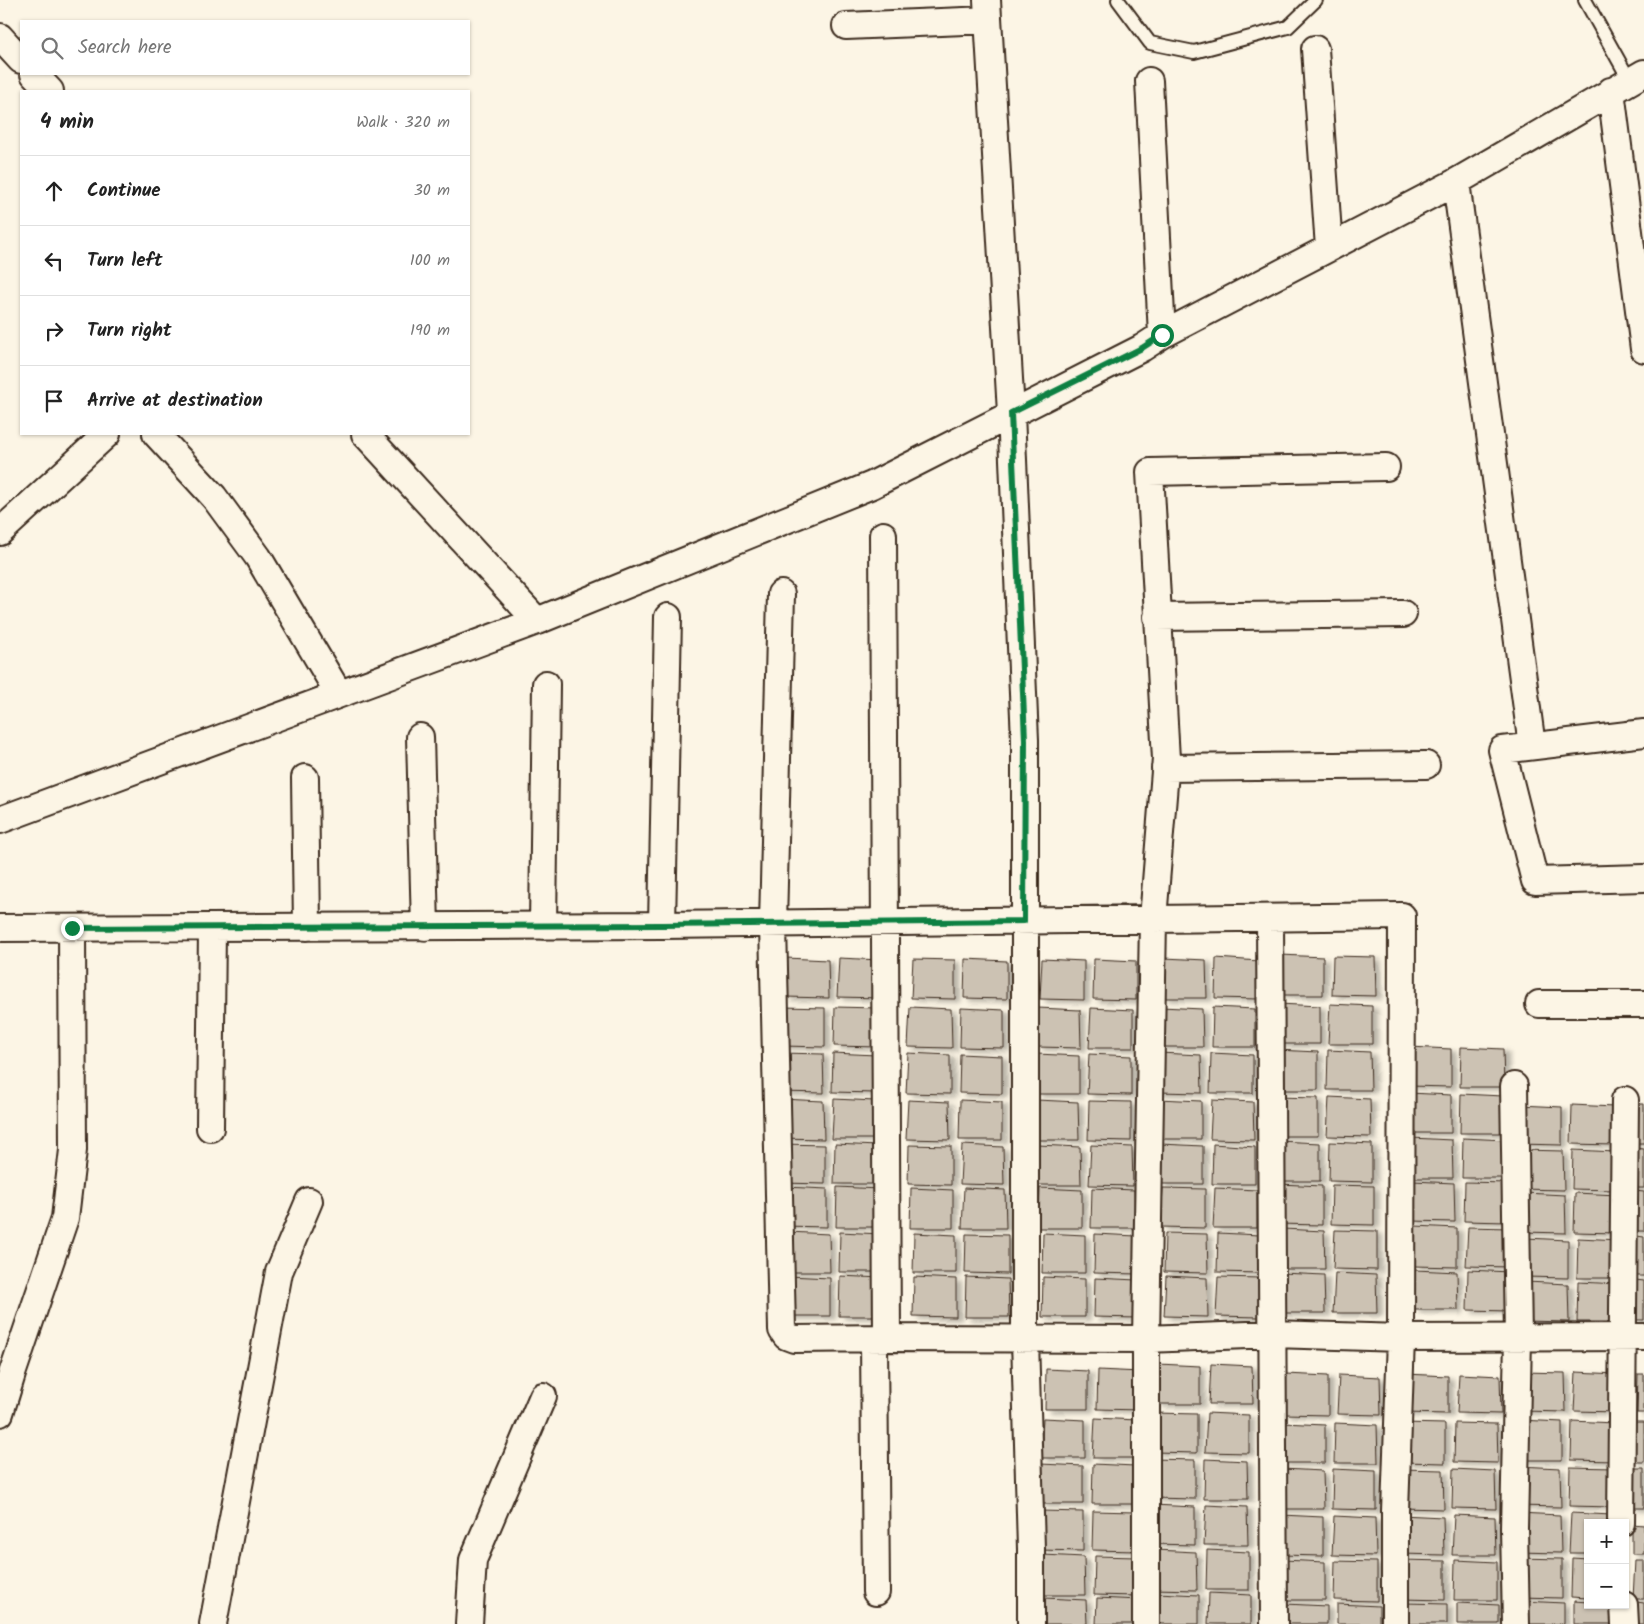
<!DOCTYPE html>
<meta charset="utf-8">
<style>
:root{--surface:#fff;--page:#f6f6f6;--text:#222;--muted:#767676;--line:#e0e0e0}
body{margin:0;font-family:Kalam,sans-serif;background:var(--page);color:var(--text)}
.controls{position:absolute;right:15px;bottom:15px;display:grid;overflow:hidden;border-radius:0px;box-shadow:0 1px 4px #0004}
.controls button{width:45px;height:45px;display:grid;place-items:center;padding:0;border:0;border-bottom:1px solid var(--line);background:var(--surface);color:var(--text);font:25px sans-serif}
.stop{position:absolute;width:15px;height:15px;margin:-11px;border:4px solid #0b8043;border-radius:50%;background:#fff}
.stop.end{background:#0b8043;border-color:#fff;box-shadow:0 1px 5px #0008}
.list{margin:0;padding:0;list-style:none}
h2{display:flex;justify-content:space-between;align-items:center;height:65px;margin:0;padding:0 20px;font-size:21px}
h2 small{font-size:16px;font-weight:400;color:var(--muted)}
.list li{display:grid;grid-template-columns:32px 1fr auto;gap:15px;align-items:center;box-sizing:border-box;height:70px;padding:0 20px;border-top:1px solid var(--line)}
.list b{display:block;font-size:19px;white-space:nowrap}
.list em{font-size:16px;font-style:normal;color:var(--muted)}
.icon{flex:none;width:28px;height:28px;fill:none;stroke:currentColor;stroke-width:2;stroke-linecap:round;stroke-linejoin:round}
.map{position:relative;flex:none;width:1644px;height:1624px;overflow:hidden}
.search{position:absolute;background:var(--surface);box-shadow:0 1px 4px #0004;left:20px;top:20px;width:450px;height:55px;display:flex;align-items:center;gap:12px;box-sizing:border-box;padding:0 18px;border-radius:0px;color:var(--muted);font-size:19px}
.panel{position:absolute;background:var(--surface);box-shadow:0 1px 4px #0004;left:20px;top:90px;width:450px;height:345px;border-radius:0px}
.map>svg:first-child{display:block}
.building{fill:#ccc2b3;stroke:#3b2a1e;filter:url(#shadow)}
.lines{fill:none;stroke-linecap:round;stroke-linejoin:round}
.service-casing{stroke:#3b2a1e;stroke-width:16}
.minor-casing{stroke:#3b2a1e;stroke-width:30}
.service{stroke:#fcf5e5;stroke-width:12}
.minor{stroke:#fcf5e5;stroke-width:26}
.route{stroke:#0b8043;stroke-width:6}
</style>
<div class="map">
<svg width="1644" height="1624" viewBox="0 0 1644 1624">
<defs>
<filter id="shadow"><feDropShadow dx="5.5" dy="3" stdDeviation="2.5" flood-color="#0004"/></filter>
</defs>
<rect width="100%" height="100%" fill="#fcf5e5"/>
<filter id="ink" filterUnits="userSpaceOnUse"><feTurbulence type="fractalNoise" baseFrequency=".02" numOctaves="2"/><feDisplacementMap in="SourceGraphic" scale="10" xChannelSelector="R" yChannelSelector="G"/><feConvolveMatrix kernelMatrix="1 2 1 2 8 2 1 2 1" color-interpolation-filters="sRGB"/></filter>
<g filter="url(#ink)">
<path class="building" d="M1281 955 1323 957V995H1280Z
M1333 956 1375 957 1376 996 1332 995Z
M786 958 828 960 829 998 785 997Z
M839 958 880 960 881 998 837 997Z
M1164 958 1206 960 1207 998H1163Z
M1216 958 1259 961V999L1215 998Z
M913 959 955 960V999L911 998Z
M965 959 1007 961V999L964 998Z
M1042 959 1084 961V1000L1040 999Z
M1094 959 1136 961V1000L1093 999Z
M1278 1004 1320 1006V1044H1277Z
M1330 1004 1372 1006V1044H1328Z
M783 1007 825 1008V1047L782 1046Z
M835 1007 877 1008 878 1047 834 1046Z
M910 1007 951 1009 952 1048 908 1047Z
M1161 1007 1202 1009 1203 1047H1159Z
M1213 1007 1255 1009V1047H1212Z
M961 1008 1004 1010V1048L960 1047Z
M1038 1008 1080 1010 1081 1048 1037 1047Z
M1091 1008 1133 1010V1048H1089Z
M1409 1047 1451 1049V1087L1408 1086Z
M1461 1047 1503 1049 1504 1087H1460Z
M1276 1050 1318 1052V1090H1275Z
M1328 1050 1370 1052 1371 1090H1327Z
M782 1053 823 1054 824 1093 780 1092Z
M833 1053 876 1055V1093L832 1092Z
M908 1053 950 1055V1094L906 1093Z
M1159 1053 1201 1055 1202 1093 1158 1092Z
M1211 1053 1253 1055V1093H1210Z
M960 1054 1002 1056V1094L959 1093Z
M1037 1054 1079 1056V1094H1036Z
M1089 1054 1131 1056V1095L1087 1094Z
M1409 1093 1451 1095V1133H1408Z
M1461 1094 1503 1096V1133H1460Z
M1276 1097 1318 1098V1136H1275Z
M1329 1097 1370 1099 1371 1137 1327 1136Z
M781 1099 823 1101 824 1139 780 1138Z
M834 1099 875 1101 876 1139H832Z
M1159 1099 1201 1101V1139H1158Z
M908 1100 949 1102 950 1140 906 1139Z
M960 1100 1002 1102V1140H959Z
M1037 1100 1078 1102 1079 1140H1035Z
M1212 1100 1253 1102 1254 1140 1210 1139Z
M1089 1101 1131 1102V1141L1088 1140Z
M1630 1104H1644V1143H1629Z
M1520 1105 1562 1107V1145L1518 1144Z
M1572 1105 1614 1107V1145L1571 1144Z
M1411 1138 1452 1140 1453 1178H1409Z
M1463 1138 1505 1140V1178H1462Z
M1278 1141 1320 1143V1181H1276Z
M1330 1142 1372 1144V1182L1329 1181Z
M783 1144 825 1145V1184L782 1183Z
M835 1144 877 1146V1184H834Z
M1161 1144 1203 1146V1184H1160Z
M1213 1144 1255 1147V1184H1212Z
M909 1145 951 1146V1185L908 1184Z
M962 1145 1003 1147 1004 1185 960 1184Z
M1038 1145 1080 1147 1081 1185H1037Z
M1091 1145 1132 1147 1133 1186 1089 1185Z
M1632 1148 1644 1149V1188H1630Z
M1522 1150 1563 1151 1564 1190 1520 1189Z
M1573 1150 1616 1152V1190L1572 1189Z
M1413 1181 1454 1183 1455 1222 1411 1221Z
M1465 1182 1507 1183V1222L1464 1221Z
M1279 1184 1322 1186V1225L1278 1224Z
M1332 1185 1374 1186V1225L1331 1224Z
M785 1187 827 1189V1227L784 1226Z
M837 1187 879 1189V1227H836Z
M911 1188 953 1190V1228H910Z
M964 1188 1005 1190 1006 1228H962Z
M1040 1188 1082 1190V1228H1039Z
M1092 1188 1134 1190 1135 1228H1091Z
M1163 1188 1205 1189V1228L1161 1227Z
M1215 1188 1257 1190V1228H1213Z
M1634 1191 1644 1192V1231H1632Z
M1524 1193 1565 1195 1566 1233 1522 1232Z
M1575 1193 1618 1195V1233L1574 1232Z
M1415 1226 1457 1228V1267L1414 1266Z
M1468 1227 1509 1228 1510 1267 1466 1266Z
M1283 1229 1324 1231 1325 1269H1281Z
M1335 1230 1377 1231V1270L1333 1269Z
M788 1232 829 1234 830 1272H786Z
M840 1232 882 1234V1272H839Z
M914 1233 956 1235V1273H913Z
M1043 1233 1085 1235V1273H1042Z
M1165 1233 1207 1234 1208 1273 1164 1272Z
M1218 1233 1260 1235V1273L1217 1272Z
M966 1234 1008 1235V1274L965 1273Z
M1095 1234 1137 1236 1138 1274 1094 1273Z
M1637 1236 1644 1237V1276H1635Z
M1526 1238 1568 1240V1278L1525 1277Z
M1578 1238 1620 1240 1621 1278H1577Z
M1415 1270 1457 1272 1458 1310H1414Z
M1468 1270 1510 1272V1311L1467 1310Z
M1282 1273 1324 1275 1325 1313H1281Z
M1335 1273 1376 1275 1377 1313H1333Z
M788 1276 830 1278V1316H786Z
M840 1276 882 1278V1316H839Z
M1166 1276 1207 1278 1208 1317 1164 1316Z
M914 1277 956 1279V1317L913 1316Z
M966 1277 1008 1279 1009 1317H965Z
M1043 1277 1085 1279V1317H1042Z
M1218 1277 1260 1278V1317L1216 1316Z
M1095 1278 1137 1280 1138 1318 1094 1317Z
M1636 1280 1644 1281V1320H1635Z
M1526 1282 1568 1284 1569 1322 1524 1321Z
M1578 1282 1620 1284 1621 1322H1577Z
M1158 1364 1200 1366V1404H1157Z
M1211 1364 1252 1366 1253 1404H1209Z
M1046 1369 1088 1371V1409H1045Z
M1098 1370 1140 1372 1141 1410 1097 1409Z
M1523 1372 1565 1373 1566 1412 1522 1411Z
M1576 1372 1617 1374 1618 1412 1574 1411Z
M1286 1374 1328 1376V1415L1285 1414Z
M1406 1374 1448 1376V1414L1405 1413Z
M1459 1374 1500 1376 1501 1414 1457 1413Z
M1638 1374H1644V1413H1637Z
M1339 1375 1380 1377 1381 1415 1337 1414Z
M1155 1413 1197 1414V1453L1154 1452Z
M1207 1413 1249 1415V1453L1205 1452Z
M1043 1418 1085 1420V1458H1041Z
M1095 1418 1137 1420V1458H1093Z
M1520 1420 1562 1422V1460H1519Z
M1572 1421 1614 1423 1615 1461 1571 1460Z
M1635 1422H1644V1462H1634Z
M1283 1423 1325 1425V1463H1282Z
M1335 1423 1377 1425 1378 1463H1334Z
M1403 1423 1445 1424V1463L1402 1462Z
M1455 1423 1497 1424 1498 1463 1454 1462Z
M1153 1459 1195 1460V1499L1152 1498Z
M1205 1459 1247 1461 1248 1499H1204Z
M1041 1464 1083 1466V1504H1040Z
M1093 1464 1135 1466V1504H1092Z
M1519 1466 1560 1468 1561 1507 1517 1506Z
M1570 1467 1613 1468V1507L1569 1506Z
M1633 1468H1644V1508H1632Z
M1282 1469 1323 1471 1324 1509H1280Z
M1333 1469 1376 1471V1510L1332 1509Z
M1401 1469 1443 1470 1444 1509 1400 1508Z
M1453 1469 1495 1471 1496 1509 1452 1508Z
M1153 1505 1195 1507V1545L1152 1544Z
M1206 1505 1247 1507 1248 1545H1204Z
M1041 1511 1083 1512V1551L1040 1550Z
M1093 1511 1135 1512 1136 1551 1092 1550Z
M1518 1513 1560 1515 1561 1553 1517 1552Z
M1571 1513 1612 1515V1523H1588V1553H1569Z
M1281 1515 1323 1517V1556L1280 1555Z
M1401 1515 1443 1517 1444 1555 1400 1554Z
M1454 1515 1495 1517 1496 1555H1452Z
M1334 1516 1375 1518 1376 1556 1332 1555Z
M1632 1524 1644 1525V1554H1632Z
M1155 1550 1196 1552 1197 1590 1153 1589Z
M1207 1550 1249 1552V1590H1206Z
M1043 1555 1084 1557 1085 1595H1041Z
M1095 1556 1137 1557V1596L1094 1595Z
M1520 1558 1562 1559V1598L1519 1597Z
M1572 1558 1588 1559V1598L1571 1597Z
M1283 1560 1325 1562V1600H1281Z
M1403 1560 1445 1561V1600L1402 1599Z
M1455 1560 1497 1562V1600H1454Z
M1635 1560H1644V1599H1633Z
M1335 1561 1377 1562V1601L1334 1600Z
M1157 1593 1199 1595V1624H1156Z
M1209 1593 1251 1595V1624H1208Z
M1044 1598 1086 1600 1087 1624H1044Z
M1097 1598 1139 1600V1624H1096Z
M1522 1601 1564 1603V1624H1521Z
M1574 1601 1588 1602V1605H1616V1624H1574Z
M1637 1602 1644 1603V1624H1636Z
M1405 1603 1447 1604V1624H1404Z
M1457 1603 1499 1605V1624H1457Z
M1285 1604 1327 1606V1624H1284Z
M1337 1604 1379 1606V1624H1337Z"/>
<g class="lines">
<defs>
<path id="service" d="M1118 0 1150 43 1194 52 1288 27 1316 0
M1585 0 1630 81"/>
<path id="minor" d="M987 0 1011 413 1025 740V1339L1031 1549V1624
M846 26 988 20
M0 37 21 60
M1315 49 1329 248
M34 74 50 91
M1149 81 1162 335
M1611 91 1644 349
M1456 182 1532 746
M156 434 214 497 258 557 339 694
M365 434 537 621
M0 532 107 434
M883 535 887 1338
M781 594 773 924 782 1330 786 1336 794 1339 887 1338 1146 1339 1273 1334 1401 1338 1644 1337
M1157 617 1403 614
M1644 733 1502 750 1535 881 1644 878
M420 737 425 927
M1165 768 1426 765
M305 778 307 927
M0 820 537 621 872 485 1142 348 1162 335 1456 182 1644 73
M1270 918 1274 1624
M662 925 668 617
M543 926 546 684
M0 928 662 925 1402 916 1401 1338 1395 1511V1624
M1539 1004H1644
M1514 1086 1518 1338 1514 1528 1516 1624
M210 1128 212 928
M874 1339 876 1592
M0 1413 12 1374 65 1218 73 1150 72 928
M1621 1523 1625 1100
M1624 1605 1625 1624
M213 1624 279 1272 309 1201
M469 1624 473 1560 543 1396
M1146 1624V1339L1153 919 1166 759 1150 472 1386 467"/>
</defs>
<use href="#service" class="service-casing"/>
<use href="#minor" class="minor-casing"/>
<use href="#service" class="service"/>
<use href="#minor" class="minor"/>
</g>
</g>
<g class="lines" filter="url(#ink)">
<path class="route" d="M72 928 662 925 1024 921 1025 740 1011 413 1142 348 1162 335"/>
</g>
</svg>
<div class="controls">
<button>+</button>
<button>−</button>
</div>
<div class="stop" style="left:1162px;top:335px"></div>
<div class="stop end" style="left:72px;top:928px"></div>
<div class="search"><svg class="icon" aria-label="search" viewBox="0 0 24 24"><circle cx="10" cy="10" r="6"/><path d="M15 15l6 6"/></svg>Search here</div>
<section class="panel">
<h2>4 min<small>Walk · 320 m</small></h2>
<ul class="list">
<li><svg class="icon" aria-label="ahead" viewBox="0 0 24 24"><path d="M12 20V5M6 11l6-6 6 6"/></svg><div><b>Continue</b></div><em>30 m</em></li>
<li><svg class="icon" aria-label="left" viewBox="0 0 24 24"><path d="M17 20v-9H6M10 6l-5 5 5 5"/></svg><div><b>Turn left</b></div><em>100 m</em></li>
<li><svg class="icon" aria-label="right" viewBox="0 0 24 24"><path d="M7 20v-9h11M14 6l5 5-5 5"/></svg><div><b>Turn right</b></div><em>190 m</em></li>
<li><svg class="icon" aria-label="arrive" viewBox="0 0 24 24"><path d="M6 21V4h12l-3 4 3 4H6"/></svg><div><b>Arrive at destination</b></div></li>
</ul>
</section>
</div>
